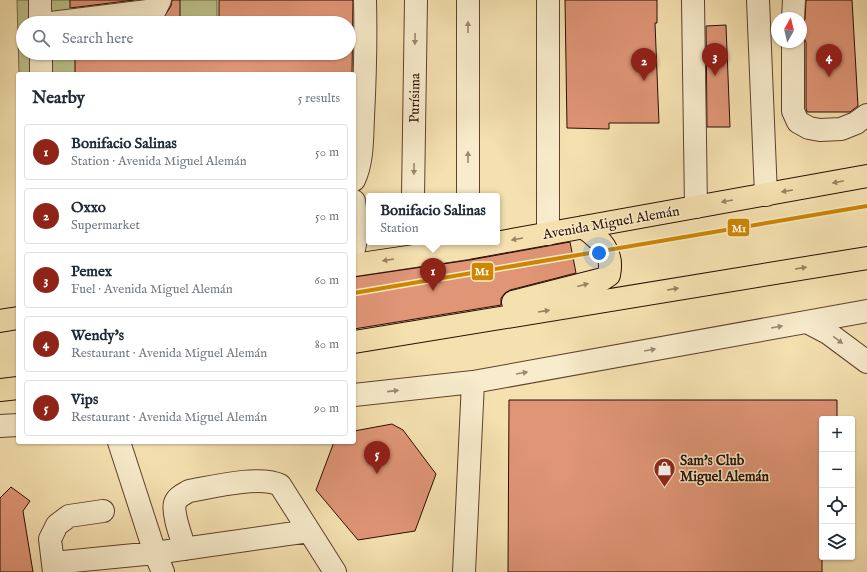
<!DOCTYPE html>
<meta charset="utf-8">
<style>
:root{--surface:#fff;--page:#f6f6f7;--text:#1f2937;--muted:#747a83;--line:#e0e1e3;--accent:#8f2418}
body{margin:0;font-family:"IM FELL English",serif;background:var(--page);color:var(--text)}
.controls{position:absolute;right:12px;bottom:12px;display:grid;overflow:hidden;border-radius:4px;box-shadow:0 1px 3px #0004}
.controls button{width:36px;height:36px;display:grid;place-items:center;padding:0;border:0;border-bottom:1px solid var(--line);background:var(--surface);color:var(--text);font:20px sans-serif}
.compass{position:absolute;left:771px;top:12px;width:36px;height:36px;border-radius:50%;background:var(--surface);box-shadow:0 1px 3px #0004;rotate:8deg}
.you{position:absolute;left:599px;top:253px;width:14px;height:14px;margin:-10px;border:3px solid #fff;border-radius:50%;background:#1a73e8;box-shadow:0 0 0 6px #1a73e833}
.badge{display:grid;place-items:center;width:26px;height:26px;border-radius:50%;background:var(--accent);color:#fff;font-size:13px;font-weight:700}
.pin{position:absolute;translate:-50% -33px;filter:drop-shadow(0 1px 2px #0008)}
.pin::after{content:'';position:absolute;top:21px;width:14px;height:12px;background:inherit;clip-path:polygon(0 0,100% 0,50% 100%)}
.popup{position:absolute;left:366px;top:193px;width:134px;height:52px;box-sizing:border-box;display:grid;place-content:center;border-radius:4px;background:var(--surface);filter:drop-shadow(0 1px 3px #0005);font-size:13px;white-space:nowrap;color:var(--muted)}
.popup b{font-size:15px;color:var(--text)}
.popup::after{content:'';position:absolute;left:50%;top:100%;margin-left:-8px;border:8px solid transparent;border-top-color:var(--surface)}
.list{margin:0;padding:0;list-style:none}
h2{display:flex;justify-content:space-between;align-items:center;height:52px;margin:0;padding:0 16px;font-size:17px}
h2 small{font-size:13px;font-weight:400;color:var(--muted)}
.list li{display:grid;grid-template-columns:26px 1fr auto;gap:12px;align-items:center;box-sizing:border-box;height:56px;margin:0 8px 8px;padding:0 8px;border:1px solid var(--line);border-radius:4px}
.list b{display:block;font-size:15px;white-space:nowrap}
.list p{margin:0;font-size:13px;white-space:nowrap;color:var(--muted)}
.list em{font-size:13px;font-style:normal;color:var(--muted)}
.icon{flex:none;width:22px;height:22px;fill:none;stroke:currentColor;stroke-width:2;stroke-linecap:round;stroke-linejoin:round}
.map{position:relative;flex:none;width:867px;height:572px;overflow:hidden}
.search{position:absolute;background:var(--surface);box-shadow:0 1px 3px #0004;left:16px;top:16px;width:340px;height:44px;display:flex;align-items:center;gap:10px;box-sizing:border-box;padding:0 14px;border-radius:22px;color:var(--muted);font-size:15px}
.panel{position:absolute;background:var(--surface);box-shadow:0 1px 3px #0004;left:16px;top:72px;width:340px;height:372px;border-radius:4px}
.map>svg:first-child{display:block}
.green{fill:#bdc28b;stroke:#746746}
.building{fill:#df9576;stroke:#2b0c02}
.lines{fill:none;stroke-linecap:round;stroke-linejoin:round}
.minor-casing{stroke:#5e412e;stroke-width:24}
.highway-casing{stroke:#2b0c02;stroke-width:24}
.minor{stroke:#f8eccc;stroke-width:22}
.highway{stroke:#f5e1b0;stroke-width:22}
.metro-1-casing{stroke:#f8eccc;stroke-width:7}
.metro-1{stroke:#ce8700;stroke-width:4}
.oneway{fill:#9c8771}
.oneway2{fill:#9a8162}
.labels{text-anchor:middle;stroke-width:3;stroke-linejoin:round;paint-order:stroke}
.street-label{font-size:14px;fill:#2b0c02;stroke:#f8eccc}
.poi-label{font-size:14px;font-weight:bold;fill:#2b0c02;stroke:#f8eccc;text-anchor:start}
.line-badge{stroke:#f8eccc;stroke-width:1.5}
.badge-label{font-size:11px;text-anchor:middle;font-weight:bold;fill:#fff}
</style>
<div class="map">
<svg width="867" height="572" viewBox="0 0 867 572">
<rect width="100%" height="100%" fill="#f5e1b0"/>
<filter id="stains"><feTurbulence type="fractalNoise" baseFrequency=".005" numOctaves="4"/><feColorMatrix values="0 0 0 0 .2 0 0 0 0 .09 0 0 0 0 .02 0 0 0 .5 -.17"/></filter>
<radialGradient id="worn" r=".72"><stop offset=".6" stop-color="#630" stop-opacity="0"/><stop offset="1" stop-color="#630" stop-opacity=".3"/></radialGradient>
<path class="green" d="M17 0H217V23H23V53H217V74H19Z"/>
<path class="building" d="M70 0H134L70 8Z
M172 0H180V23H152L162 20 171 6Z
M219 0H353L352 74H75V53H349V23H219Z
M565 0H657V23H655L659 123H609V129L567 128Z
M806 0H852L858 106 850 112H807L806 108V42L801 33V27L805 19Z
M726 25 730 127H707L706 26Z
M570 242 576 273 510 290 505 293 501 298V305L354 329V277L470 260Z
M509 400H837V419H822V572H508Z
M392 424 403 430 436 474 415 531 358 540 316 490 334 442H354V431Z
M11 487 30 501 23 511 33 572H0V498Z"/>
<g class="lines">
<defs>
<path id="minor" d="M40 0V23
M548 0V234
M693 0 696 207
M758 0 766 195
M793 18 794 0
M51 23 155 10 160 0
M793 42V111L798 122 809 128 820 130 841 129 856 123 867 115
M41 53V74
M354 180C363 161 362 137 363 117 365 78 366 39 365 0
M413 196 416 0
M468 196V0
M354 201 358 229 354 249
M807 322 828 333 867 362
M354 395 473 382 867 311
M0 426 18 425
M119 442 155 553 163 572
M185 549C182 539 172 514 175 503 177 497 184 494 189 491 212 487 260 475 280 485L335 572
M53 563 155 553 309 531
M54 572 50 539 57 525 69 516 103 511
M464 572 473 382"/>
<path id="highway" d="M354 265 468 248 867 176
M513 302 603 279 609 275C614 251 601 240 583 227
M0 321 18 318
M354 342 867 258
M0 390 18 388"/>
</defs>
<use href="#minor" class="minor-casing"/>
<use href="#highway" class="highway-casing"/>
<use href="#minor" class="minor"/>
<use href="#highway" class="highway"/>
<defs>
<path id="metro-1" d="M354 293 867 206"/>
</defs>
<use href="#metro-1" class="metro-1-casing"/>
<use href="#metro-1" class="metro-1"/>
</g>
<defs><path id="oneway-solid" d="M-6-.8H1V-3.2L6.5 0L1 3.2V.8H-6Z"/></defs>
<g class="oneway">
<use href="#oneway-solid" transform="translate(468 27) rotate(-90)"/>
<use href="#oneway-solid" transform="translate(415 39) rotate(91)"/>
<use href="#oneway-solid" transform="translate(468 157) rotate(-90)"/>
<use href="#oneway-solid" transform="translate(414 169) rotate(91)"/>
<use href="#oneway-solid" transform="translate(777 327) rotate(-10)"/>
<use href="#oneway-solid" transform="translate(838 340) rotate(37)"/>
<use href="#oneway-solid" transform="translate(650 350) rotate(-10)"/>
<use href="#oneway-solid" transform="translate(522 373) rotate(-10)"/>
<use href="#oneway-solid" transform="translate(393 391) rotate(-6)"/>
</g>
<g class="oneway2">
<use href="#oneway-solid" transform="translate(838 182) rotate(168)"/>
<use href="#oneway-solid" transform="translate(787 191) rotate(171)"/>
<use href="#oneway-solid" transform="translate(727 201) rotate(170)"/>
<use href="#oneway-solid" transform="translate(517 239) rotate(170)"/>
<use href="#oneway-solid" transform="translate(388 260) rotate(171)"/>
<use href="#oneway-solid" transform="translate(801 268) rotate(-9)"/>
<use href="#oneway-solid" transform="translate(583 285) rotate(-15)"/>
<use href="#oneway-solid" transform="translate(673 289) rotate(-9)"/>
<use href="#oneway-solid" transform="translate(544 311) rotate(-9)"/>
</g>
<defs>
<symbol id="shop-pin" viewBox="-11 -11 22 30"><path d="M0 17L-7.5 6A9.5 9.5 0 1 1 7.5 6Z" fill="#8f2418" stroke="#f8eccc"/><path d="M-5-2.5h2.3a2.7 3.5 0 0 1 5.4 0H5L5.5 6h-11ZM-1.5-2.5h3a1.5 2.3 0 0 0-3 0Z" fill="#fff"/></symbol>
</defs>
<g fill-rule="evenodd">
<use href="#shop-pin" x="652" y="456" width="25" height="34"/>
</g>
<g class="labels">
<g class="street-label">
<text transform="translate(414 98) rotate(-89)" y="5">Purísima</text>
<text transform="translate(611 222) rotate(-10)" y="5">Avenida Miguel Alemán</text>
</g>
<g class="poi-label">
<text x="680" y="465">Sam's Club<tspan x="680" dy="16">Miguel Alemán</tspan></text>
</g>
</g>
<g class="line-badge">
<rect x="727" y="218" width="23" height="19" rx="4" fill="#ce8700"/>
<rect x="471" y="262" width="23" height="19" rx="4" fill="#ce8700"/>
</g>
<g class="badge-label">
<text x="739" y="232">M1</text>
<text x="482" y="275">M1</text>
</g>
<rect width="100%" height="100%" filter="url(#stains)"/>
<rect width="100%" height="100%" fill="url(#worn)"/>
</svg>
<div class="controls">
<button>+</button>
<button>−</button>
<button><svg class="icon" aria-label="locate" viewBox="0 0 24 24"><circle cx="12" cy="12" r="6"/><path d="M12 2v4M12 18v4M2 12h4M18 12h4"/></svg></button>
<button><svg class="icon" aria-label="layers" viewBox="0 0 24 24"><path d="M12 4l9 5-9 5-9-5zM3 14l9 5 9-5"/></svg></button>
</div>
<svg class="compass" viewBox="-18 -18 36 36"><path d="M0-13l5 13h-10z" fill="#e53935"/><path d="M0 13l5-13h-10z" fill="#747a83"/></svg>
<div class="you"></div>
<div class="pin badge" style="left:433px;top:291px">1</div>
<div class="popup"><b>Bonifacio Salinas</b>Station</div>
<div class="pin badge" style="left:644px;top:81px">2</div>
<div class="pin badge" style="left:715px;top:76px">3</div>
<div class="pin badge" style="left:829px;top:77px">4</div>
<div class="pin badge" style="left:377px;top:474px">5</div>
<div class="search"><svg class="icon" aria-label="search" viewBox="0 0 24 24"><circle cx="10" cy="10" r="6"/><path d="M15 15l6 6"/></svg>Search here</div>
<section class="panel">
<h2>Nearby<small>5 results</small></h2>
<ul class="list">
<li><span class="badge">1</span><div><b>Bonifacio Salinas</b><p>Station · Avenida Miguel Alemán</p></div><em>50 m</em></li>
<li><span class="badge">2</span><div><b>Oxxo</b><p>Supermarket</p></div><em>50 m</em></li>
<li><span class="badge">3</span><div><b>Pemex</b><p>Fuel · Avenida Miguel Alemán</p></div><em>60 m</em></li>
<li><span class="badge">4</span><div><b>Wendy's</b><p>Restaurant · Avenida Miguel Alemán</p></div><em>80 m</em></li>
<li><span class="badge">5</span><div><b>Vips</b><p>Restaurant · Avenida Miguel Alemán</p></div><em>90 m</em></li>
</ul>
</section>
</div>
